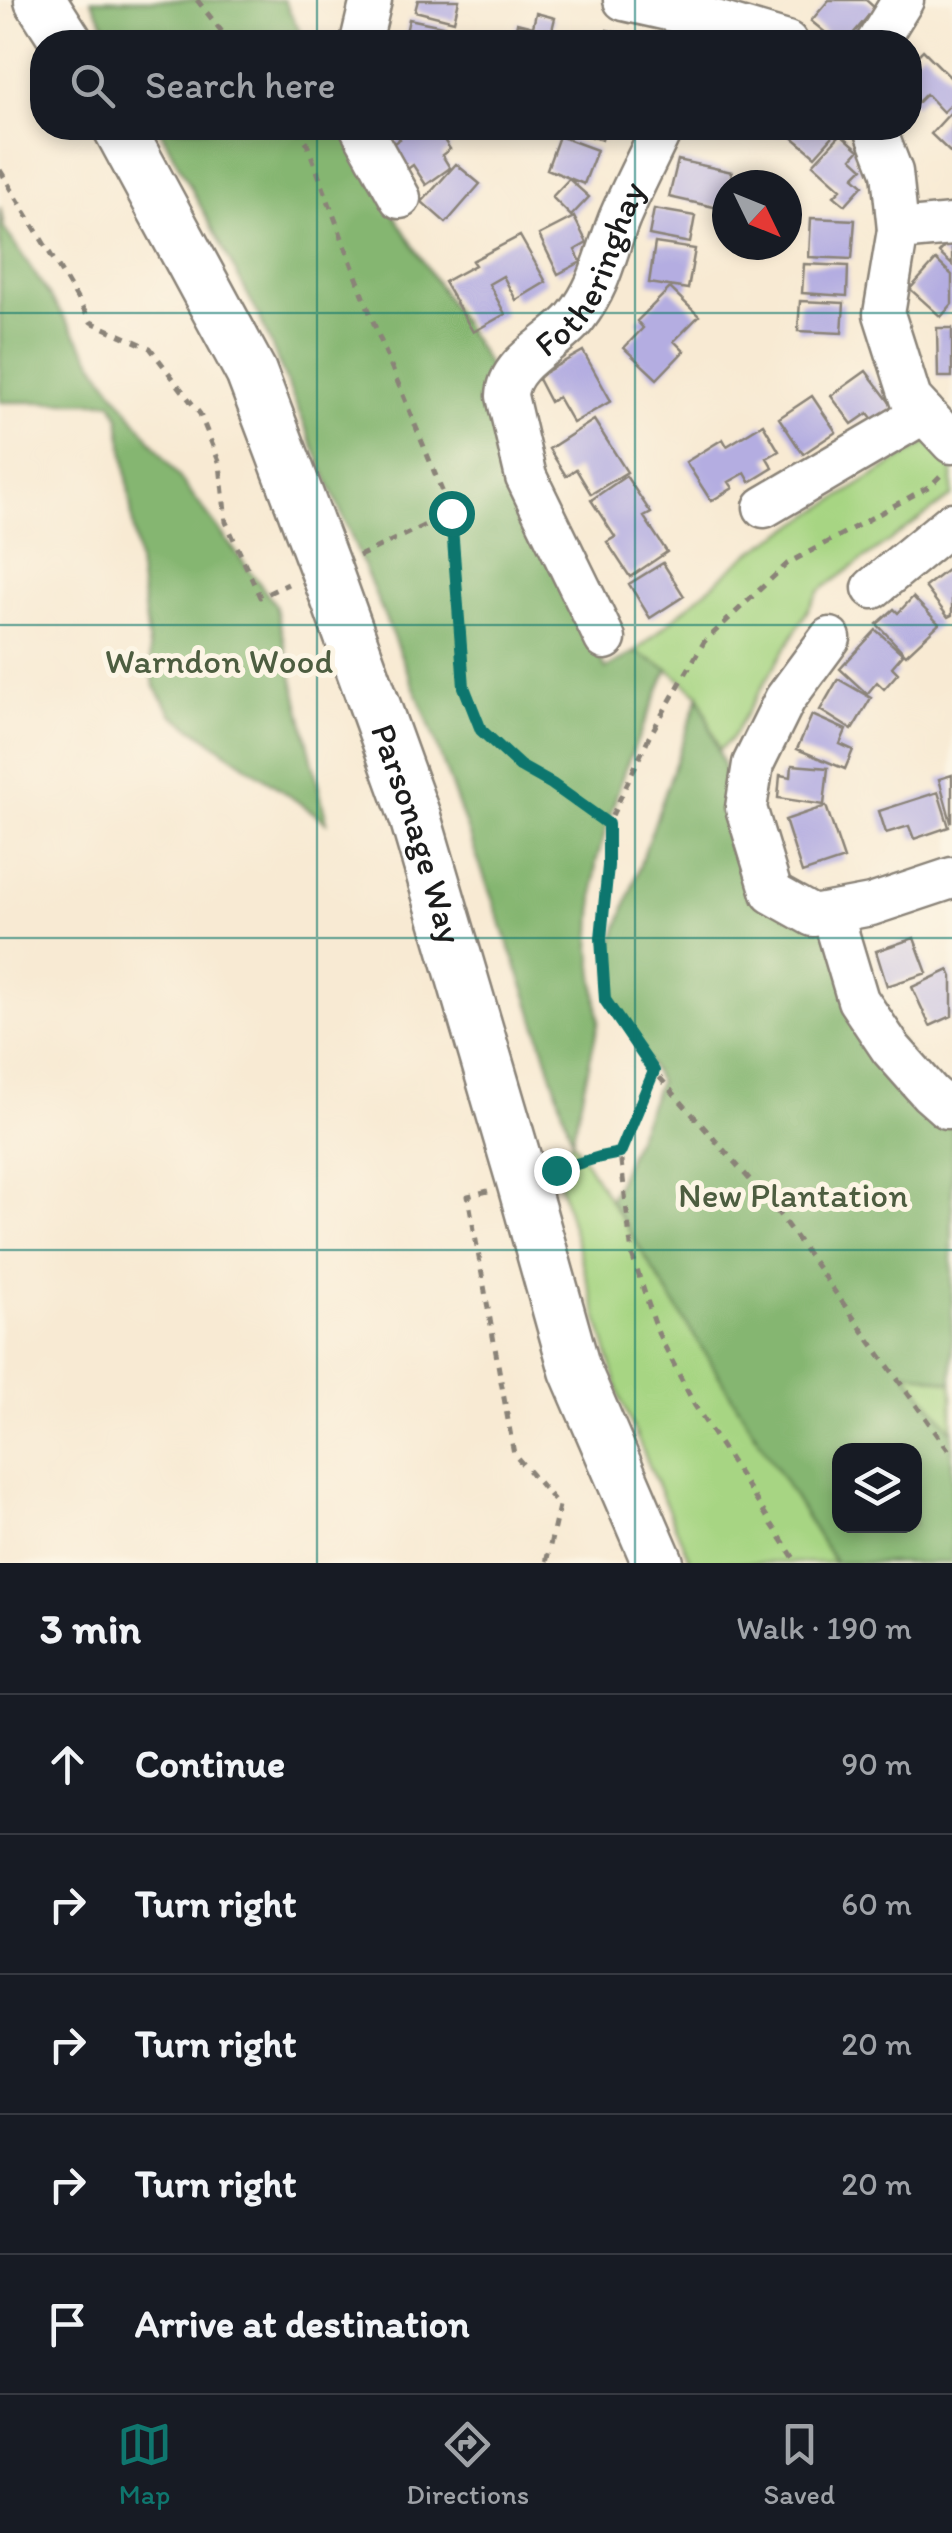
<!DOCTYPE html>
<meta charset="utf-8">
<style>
:root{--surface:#171b24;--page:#242831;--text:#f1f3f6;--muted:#9ea1a6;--line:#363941;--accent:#0f766e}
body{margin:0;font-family:Itim,sans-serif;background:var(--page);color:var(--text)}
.controls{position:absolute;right:30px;bottom:30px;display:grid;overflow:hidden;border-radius:20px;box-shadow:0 5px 15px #0003}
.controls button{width:90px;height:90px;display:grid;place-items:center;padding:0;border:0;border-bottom:2px solid var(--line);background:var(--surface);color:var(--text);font:50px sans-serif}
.compass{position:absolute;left:712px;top:170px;width:90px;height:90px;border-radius:50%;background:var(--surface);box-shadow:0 5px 15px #0003;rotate:133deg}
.stop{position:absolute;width:30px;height:30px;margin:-22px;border:8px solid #0f766e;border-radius:50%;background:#fff}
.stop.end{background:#0f766e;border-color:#fff;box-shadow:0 2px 10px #0008}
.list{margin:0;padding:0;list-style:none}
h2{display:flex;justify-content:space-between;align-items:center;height:130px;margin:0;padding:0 40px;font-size:42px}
h2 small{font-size:32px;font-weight:400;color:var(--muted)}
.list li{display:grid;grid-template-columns:65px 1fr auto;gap:30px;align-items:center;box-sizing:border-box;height:140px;padding:0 40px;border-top:2px solid var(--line)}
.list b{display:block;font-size:38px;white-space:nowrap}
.list em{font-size:32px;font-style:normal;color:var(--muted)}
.icon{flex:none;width:55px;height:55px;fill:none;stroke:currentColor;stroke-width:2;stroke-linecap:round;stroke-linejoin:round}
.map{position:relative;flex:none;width:952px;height:1563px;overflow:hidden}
.search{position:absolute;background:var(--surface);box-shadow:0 5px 15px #0003;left:30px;right:30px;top:30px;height:110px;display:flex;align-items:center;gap:25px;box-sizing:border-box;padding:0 35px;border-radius:40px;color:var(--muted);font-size:38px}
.sheet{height:830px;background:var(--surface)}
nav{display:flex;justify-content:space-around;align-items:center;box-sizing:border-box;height:140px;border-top:2px solid var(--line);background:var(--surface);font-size:28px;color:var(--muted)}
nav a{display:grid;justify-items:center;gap:5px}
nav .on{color:var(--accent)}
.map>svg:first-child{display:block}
.green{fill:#a7d583;stroke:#627850;stroke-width:2.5}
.forest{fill:#85b671;stroke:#506946;stroke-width:2.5;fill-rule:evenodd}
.building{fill:#b4ade1}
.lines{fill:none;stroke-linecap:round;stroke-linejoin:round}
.minor-casing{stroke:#8a8378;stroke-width:45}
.major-casing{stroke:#8a8378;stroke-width:55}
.path{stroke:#8a8378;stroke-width:5;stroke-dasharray:8 8;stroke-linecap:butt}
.minor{stroke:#fff;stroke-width:40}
.major{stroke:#fff;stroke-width:50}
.route{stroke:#0f766e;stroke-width:12}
.grid{fill:none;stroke:#0f766e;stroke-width:2.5;stroke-opacity:0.55}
.labels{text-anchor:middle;stroke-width:10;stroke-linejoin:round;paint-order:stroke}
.street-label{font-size:35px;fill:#1c1c1c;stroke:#fcf5e5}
.park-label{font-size:35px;fill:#4d5d40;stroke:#fcf5e5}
</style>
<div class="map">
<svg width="952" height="1563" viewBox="0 0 952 1563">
<rect width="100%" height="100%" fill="#fcf5e5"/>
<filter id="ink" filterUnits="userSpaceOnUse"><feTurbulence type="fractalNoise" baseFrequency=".01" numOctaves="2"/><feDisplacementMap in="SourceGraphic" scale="20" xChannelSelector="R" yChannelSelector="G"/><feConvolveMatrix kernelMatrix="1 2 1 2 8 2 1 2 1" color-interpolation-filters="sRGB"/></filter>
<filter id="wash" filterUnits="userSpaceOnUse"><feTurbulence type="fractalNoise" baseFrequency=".0048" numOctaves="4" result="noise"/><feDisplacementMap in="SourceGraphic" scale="40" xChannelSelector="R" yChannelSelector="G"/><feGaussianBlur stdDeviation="2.25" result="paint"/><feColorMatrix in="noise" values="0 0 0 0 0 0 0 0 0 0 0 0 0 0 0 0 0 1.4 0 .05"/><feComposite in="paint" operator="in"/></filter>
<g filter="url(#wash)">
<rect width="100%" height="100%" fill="#f8ead3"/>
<path class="green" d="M928 442 952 470V496L819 591 732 738 719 750 699 695 668 669 635 652 747 555Z
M572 1140 763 1445 835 1563H691L621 1400 556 1170Z
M903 1370 952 1383V1431Z"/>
<path class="forest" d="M91 0H284L305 42H114Z
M159 128H346L367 172 491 369 514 479 606 669 635 652 668 669 624 771 596 862 591 949 599 1020 572 1140 528 998 426 716 260 318Z
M0 207 4 228 110 386 275 604 327 822 172 714 154 685 119 417 112 402H0Z
M699 695 763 881 823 924 952 1121V1383L904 1371 952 1431V1563H835L610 1200 659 1082 611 994 612 945ZM840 1450H914V1526H840Z"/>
<g id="blocks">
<path class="building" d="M418 0H459L454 21 415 11Z
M829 0H866L875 8 846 42H837L811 21Z
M536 13 555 18 549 42H513L517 23 533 27Z
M409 19 447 27 444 42H404Z
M607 30 651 41V42H604Z
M923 50 952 79V103L943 112 926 94 915 105 910 99V63Z
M952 111V154L931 134Z
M392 128H436L450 149 442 155 450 168 426 185 413 165 402 173 386 148 400 139Z
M561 128H605L602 140Z
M750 128H783L780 136Z
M787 128H840L815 156 784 130Z
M841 134 859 150 852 158 863 168 854 177 863 185 845 205 834 196 841 189 813 164Z
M559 136 597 150 584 184 547 169Z
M678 160 732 172 723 209 669 197Z
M456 164 480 184 446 223 422 202Z
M569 179 589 197 571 216 552 197Z
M654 209 695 216 690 243 649 235Z
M574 217 587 243 575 250 581 262 558 274 539 235Z
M811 218 855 220 852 259 809 257Z
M520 236 546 282 516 300 503 276 489 284 505 314 473 332 444 282 475 265 472 261Z
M952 238V265L939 253Z
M655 243 695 249 688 289 649 283Z
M936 260 952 275V304L941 317 910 289Z
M804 264 848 266 847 296 802 293Z
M670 288 699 316 674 341 684 351 657 379 624 348 643 328 637 321Z
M800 301 844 303 842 333 798 331Z
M937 328H952V377H938Z
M583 351 611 401 573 423 558 397 550 402 537 377Z
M866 371 894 408 875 422 868 413 852 424 831 396Z
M812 396 836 432 803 454 779 418Z
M594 420 627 472 591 494 576 469 566 476 549 449Z
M763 424 779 451 767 458 773 468 750 482 745 473 729 482 733 488 711 501 686 462 723 439 727 446Z
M626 476 651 513 644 517 667 552 630 577 607 542 615 537 591 500Z
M663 563 684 596 650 618 629 584Z
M952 566V615L948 617 925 587Z
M913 597 939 624 906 655 877 624 894 609 898 613Z
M876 630 903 654 892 667 898 673 884 689 877 682 867 694 840 669Z
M838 679 871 698 852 730 820 710Z
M812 715 846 730 840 744 853 750 845 769 797 749Z
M792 765 828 768 824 805 778 798 780 775 791 777Z
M952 775V821L951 822 939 779Z
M938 792 949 827 914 839 909 826 886 833 879 811Z
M826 806 844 859 802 873 785 820Z
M914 938 927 973 887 986 876 951Z
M949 970 952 977V1016L930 1026 912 987Z"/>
</g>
</g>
<g filter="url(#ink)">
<use href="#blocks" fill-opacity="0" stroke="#8a8378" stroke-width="2.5"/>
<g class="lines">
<defs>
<g id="minor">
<path d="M624 0 712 20 787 42"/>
<path d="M361 42 371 0"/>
<path d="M877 42 903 0"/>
<path d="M361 128 400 198"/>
<path d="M875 128 892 172 898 230 884 314 911 399 952 443"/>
<path d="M898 230 952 225"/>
<path d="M764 507 924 413"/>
<path d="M873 588 952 523"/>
<path d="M830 638 785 699 753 764 746 808 772 893 813 916 871 905 952 878"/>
<path id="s1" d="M605 639 526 477 507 396C508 361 556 343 576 317 601 285 605 255 619 219 632 188 648 158 662 128"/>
<path d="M832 913 858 1000 891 1049 930 1093 947 1108"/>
</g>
<g id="major">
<path d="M40 0 67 42"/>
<path id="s2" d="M119 128 251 372 326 570 415 817 522 1181 575 1370 658 1563"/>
</g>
</defs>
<use href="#minor" class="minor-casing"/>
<use href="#major" class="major-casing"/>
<path class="path" d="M197 0 230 42
M296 128 306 141 376 329 451 513 464 687 481 730 520 766 552 784 608 824
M0 170 91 322 150 348 200 414 220 464 226 522 260 597 288 584
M940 476 930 486 787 564 704 642 649 737 608 824V866L601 938 605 1000 654 1071 774 1207 952 1455
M359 556 451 513
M654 1071 620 1153 632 1255 658 1333 695 1406 797 1563
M561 1169 620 1153
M488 1191 468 1196 514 1454 559 1506 546 1563"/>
<use href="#minor" class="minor"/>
<use href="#major" class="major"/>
</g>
</g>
<g class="lines" filter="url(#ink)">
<path class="route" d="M451 513 464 687 481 730 520 766 552 784 608 824V866L601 938 605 1000 654 1071 620 1153 600 1157 556 1170"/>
</g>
<path class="grid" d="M317 0V42M635 0V42M317 128V1563M635 128V1563M0 313H952M0 625H952M0 938H952M0 1250H952"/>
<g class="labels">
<g class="street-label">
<text dy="12" stroke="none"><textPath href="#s1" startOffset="420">Fotheringhay</textPath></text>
<text dy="12" stroke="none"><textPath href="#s2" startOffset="768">Parsonage Way</textPath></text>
</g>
<g class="park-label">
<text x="219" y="673">Warndon Wood</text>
<text x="793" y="1207">New Plantation</text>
</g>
</g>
</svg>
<div class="controls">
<button><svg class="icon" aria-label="layers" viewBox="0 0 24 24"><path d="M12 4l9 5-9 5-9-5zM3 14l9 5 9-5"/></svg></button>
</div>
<svg class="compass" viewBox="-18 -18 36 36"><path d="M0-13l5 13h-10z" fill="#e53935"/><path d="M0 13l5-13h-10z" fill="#9ea1a6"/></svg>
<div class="stop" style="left:451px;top:513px"></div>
<div class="stop end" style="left:556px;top:1170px"></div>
<div class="search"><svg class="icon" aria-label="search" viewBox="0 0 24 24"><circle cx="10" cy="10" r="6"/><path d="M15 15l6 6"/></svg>Search here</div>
</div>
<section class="sheet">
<h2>3 min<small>Walk · 190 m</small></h2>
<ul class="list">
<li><svg class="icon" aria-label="ahead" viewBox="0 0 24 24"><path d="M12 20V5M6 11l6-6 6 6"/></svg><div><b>Continue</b></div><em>90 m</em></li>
<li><svg class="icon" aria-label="right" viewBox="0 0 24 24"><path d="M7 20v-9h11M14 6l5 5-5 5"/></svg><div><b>Turn right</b></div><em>60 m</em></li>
<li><svg class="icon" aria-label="right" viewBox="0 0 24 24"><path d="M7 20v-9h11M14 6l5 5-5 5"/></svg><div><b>Turn right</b></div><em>20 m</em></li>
<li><svg class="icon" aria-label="right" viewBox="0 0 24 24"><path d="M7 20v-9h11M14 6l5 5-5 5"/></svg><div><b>Turn right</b></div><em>20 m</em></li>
<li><svg class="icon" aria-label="arrive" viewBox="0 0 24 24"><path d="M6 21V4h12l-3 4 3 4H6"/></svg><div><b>Arrive at destination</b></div></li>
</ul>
</section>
<nav>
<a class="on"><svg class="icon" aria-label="map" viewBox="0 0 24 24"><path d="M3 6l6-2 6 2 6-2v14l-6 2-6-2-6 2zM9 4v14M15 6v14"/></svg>Map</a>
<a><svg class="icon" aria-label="directions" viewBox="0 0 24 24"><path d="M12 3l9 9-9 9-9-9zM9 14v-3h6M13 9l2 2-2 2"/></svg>Directions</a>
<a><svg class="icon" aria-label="saved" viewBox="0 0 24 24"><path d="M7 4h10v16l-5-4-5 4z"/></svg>Saved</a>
</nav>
